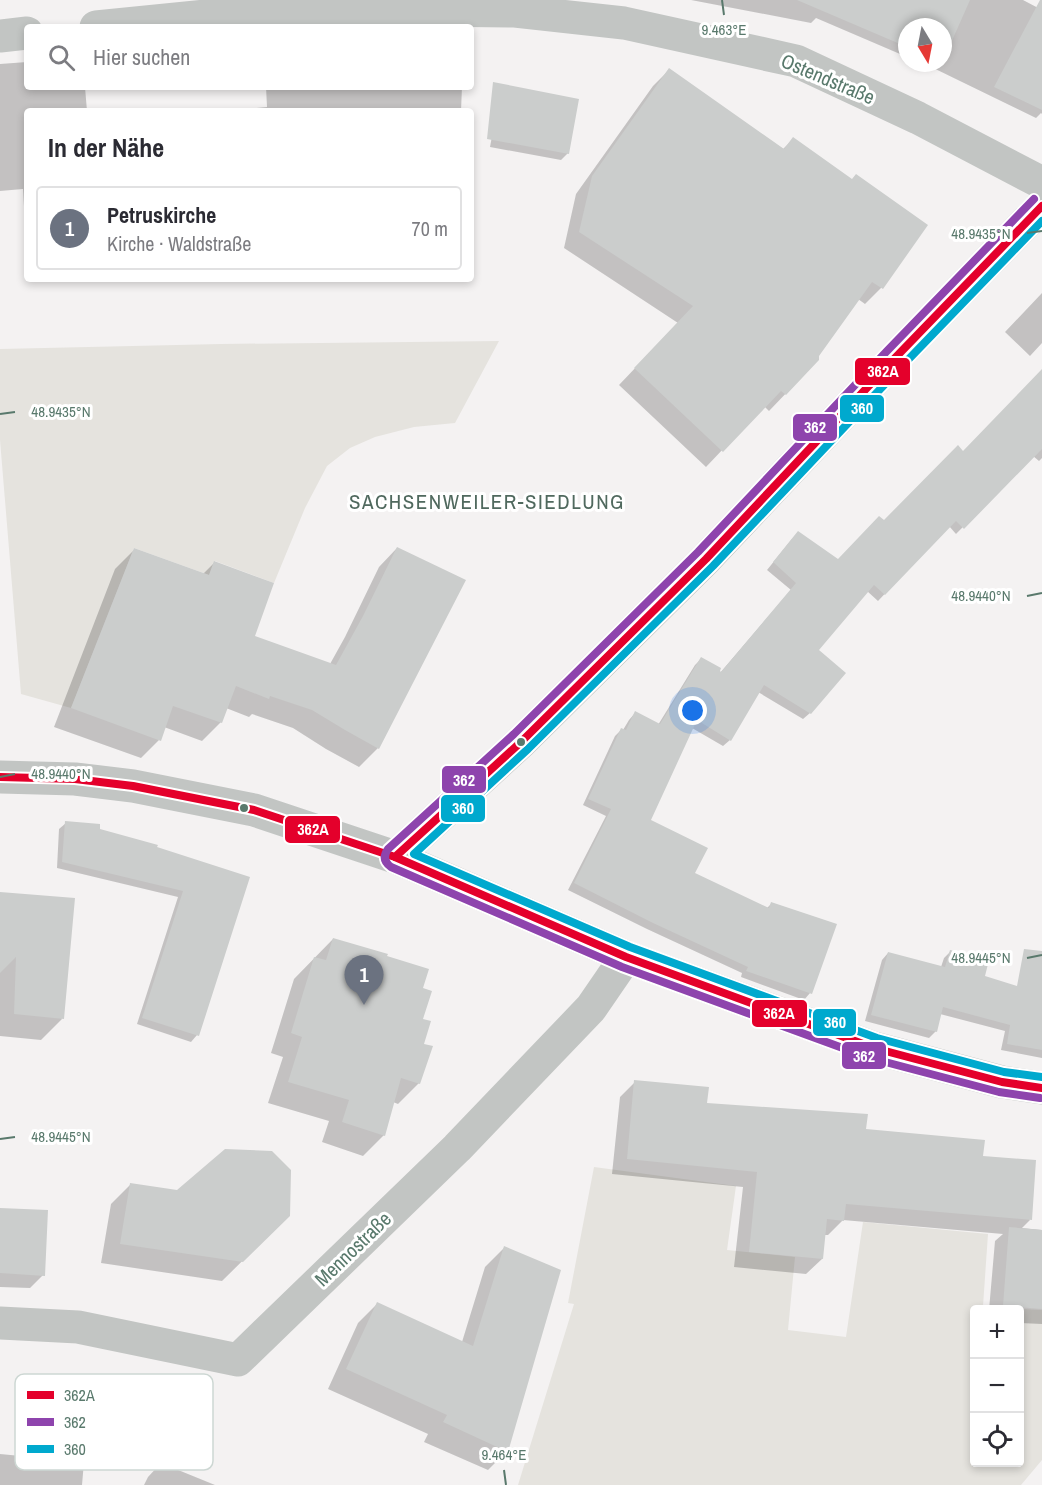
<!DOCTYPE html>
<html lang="de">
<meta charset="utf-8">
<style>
:root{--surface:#fff;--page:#f7f7f7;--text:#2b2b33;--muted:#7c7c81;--line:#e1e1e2;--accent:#0f766e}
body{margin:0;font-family:"Archivo Narrow",sans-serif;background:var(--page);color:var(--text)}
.controls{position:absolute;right:18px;bottom:18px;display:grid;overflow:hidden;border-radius:6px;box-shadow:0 3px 9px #0003}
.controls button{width:54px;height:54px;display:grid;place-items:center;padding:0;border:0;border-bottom:2px solid var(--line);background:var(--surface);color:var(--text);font:30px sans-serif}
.compass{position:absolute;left:898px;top:18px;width:54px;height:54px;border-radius:50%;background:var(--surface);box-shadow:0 3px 9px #0003;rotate:170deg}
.you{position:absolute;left:693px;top:711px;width:21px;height:21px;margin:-15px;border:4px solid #fff;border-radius:50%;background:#1a73e8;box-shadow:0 0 0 9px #1a73e833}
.badge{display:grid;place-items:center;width:39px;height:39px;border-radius:50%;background:var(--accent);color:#fff;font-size:20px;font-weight:700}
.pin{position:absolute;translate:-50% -50px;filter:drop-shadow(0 2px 3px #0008)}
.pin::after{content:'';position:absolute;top:32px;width:21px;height:18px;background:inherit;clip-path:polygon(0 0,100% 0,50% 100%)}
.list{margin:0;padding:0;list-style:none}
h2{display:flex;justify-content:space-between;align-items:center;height:78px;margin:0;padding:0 24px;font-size:26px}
h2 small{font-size:20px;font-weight:400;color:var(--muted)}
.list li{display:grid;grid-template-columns:39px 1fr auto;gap:18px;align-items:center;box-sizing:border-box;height:84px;margin:0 12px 12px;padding:0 12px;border:2px solid var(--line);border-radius:6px}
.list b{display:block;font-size:22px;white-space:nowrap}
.list p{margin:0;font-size:20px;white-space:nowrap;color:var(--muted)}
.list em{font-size:20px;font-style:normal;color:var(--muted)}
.icon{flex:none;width:33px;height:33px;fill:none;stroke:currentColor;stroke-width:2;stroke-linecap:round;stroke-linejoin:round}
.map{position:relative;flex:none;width:1042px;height:1485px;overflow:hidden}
.search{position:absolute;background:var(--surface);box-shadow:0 3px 9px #0003;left:24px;top:24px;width:450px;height:66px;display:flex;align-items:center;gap:15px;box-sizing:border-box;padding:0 21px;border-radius:6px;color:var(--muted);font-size:22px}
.panel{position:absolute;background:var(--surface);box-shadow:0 3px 9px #0003;left:24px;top:108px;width:450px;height:174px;border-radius:6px}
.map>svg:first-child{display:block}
.green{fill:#e5e3de;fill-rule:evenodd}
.shadow{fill:#0003}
.building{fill:#cbcdcc}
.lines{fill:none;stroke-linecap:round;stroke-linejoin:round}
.minor{stroke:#c2c5c3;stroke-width:33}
.bus-1-casing{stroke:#fff;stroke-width:12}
.bus-2-casing{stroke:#fff;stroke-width:12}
.bus-3-casing{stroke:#fff;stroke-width:12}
.bus-1{stroke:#e4002b;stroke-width:8}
.bus-2{stroke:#8e44ad;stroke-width:8}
.bus-3{stroke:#00a9ce;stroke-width:8}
.ticks{fill:none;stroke:#59796c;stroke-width:2}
.bus-dot{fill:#59796c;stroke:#fff;stroke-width:2}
.labels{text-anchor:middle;stroke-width:6;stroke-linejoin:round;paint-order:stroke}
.street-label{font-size:20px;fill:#59796c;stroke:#fff}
.neighbourhood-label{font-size:21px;letter-spacing:1.5px;fill:#50695e;stroke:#fff}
.key{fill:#fff;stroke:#cdd7d3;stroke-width:1.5}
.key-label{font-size:16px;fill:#59796c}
.ticks-label{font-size:15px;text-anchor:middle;fill:#59796c;stroke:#fff;stroke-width:6;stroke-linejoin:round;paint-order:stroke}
.line-badge{stroke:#fff;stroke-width:2}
.badge-label{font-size:16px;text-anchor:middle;font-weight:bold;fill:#fff}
</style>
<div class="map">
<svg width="1042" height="1485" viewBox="0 0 1042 1485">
<rect width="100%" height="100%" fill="#f4f2f2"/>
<path class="green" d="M499 341 455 423 414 427 375 437 350 448 327 466 305 508 274 583 215 561 209 575 134 548 71 708 21 694 0 440V349L221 344Z
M594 1167 736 1186 727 1250 795 1257 788 1330 846 1337 863 1222 988 1234 983 1306 1001 1308 1042 1310V1460L1021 1485H518L574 1304 568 1303ZM974 1310H1020V1462H974Z"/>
<path class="shadow" d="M691 0H1023L1042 10V114L1041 113 1036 118 923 63H943V27H907V57L816 18 811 23Z
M27 62V87H85L87 111H27V258L23 189 0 191V64Z
M669 70 783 149 793 139 852 181 926 226 881 288 865 304 858 299 818 356V360L769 411 764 406 706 467 619 385 678 323 564 248 576 194 653 86Z
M266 87H462L461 111H223L267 107Z
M500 93 568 153 561 160 490 147Z
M1042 293V343L1030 356 1005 332Z
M1042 373V458L1039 461 1033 456 956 534 949 526 878 601 867 591 817 650 810 713 803 719 758 692 730 740 723 746 692 728 649 821 693 874 767 908 772 903 810 993 804 1000 741 977 742 973 647 929 568 890 606 816 583 805 615 736 621 730H623L629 720 635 713 658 725 695 665 701 659 720 673 791 590 767 570 792 539 838 561 963 453Z
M397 548 378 748 359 767 326 749 293 728 252 714 249 717 226 708 221 722 202 741 164 727 159 740 141 758 54 727 115 569 134 550 203 574 215 562 253 637 330 664 345 637 379 567Z
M66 823 98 830 248 878 197 1035 191 1042 137 1024 178 897 57 868 59 829Z
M0 893 62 1019 41 1040 0 1036Z
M333 939 421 989 422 1044 419 1083 398 1104 393 1102 384 1135 363 1156 322 1142 329 1121 268 1103 283 1057 271 1053 294 979Z
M950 952 984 977 1037 993 1042 988V1058L1001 1050 1005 1031 940 1014 936 1031 929 1038 865 1021 882 960 888 953 941 967 944 958Z
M635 1082 705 1104 865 1130 981 1157 1030 1220 1022 1228 1042 1230V1324L1020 1323V1310H989L995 1241 1003 1234 843 1220 828 1235H824L822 1259 806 1274 734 1267 743 1187 612 1174 620 1097Z
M130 1185 289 1215 222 1281 101 1263 111 1204Z
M0 1209 43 1275 30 1288 0 1287Z
M504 1248 507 1451 488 1470 424 1442 428 1434 328 1389 358 1323 377 1304 462 1342 485 1267Z
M0 1454 84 1462 82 1485H0Z
M161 1463 215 1485H144L148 1477Z"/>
<path class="building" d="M797 0H970L943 61V27H907V47Z
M1040 0H1042V110L994 87Z
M669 68 784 149 793 137 852 179 856 174 928 225 883 289 872 282 819 356V360L786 395 781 391 723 452 634 368 693 306 579 232 592 176Z
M493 82 579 99 569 154 487 139Z
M1042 369V449L964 529 956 521 885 595 874 585 819 650 846 673 811 714 764 685 731 741 697 720 651 820 708 848 695 873 769 908 771 902 837 924 812 994 746 971 748 967 653 923 574 883 611 809 588 799 621 728 626 730 635 711 660 724 701 657 721 668 720 671 721 672 796 583 773 562 798 531 838 559 879 516 884 520 958 445 963 451Z
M397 547 466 580 379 749 345 730 312 710 270 696 269 699 236 686 222 723 173 706 161 741 71 708 134 548 209 575 214 561 274 583 255 636 336 665 363 616Z
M65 821 100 824V829L158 845 157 847 250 877 199 1036 142 1018 183 891 62 862Z
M0 892 75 898 64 1019 14 1014 16 957 0 973Z
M333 938 388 954 387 956 429 969 423 988 432 991 423 1019 431 1021 424 1044 433 1046 420 1084 401 1078 385 1136 342 1122 349 1100 288 1082 302 1037 291 1033 314 957 326 960Z
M1024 949 1042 951V1050L1007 1044 1010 1025 943 1007 937 1032 871 1015 888 952 945 967 950 950 989 960 985 976 1017 986Z
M634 1080 709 1087 707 1103 868 1114 866 1129 985 1140 983 1156 1036 1160 1032 1220 846 1204 844 1221 827 1219 823 1259 749 1252 757 1172 627 1159Z
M225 1149 272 1151 291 1170 290 1216 243 1262 120 1244 130 1183 177 1190Z
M0 1208 48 1210 45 1276 0 1273Z
M1009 1227 1042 1230V1309L1003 1306Z
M504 1246 561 1270 508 1452 443 1422 447 1415 346 1369 377 1302 473 1346Z"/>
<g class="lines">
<path class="minor" d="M96 27 225 14 426 10 515 11 624 23 796 61 918 118 1042 183
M0 36 27 33
M0 777 75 779 133 786 254 810 395 857 626 957 874 1048 1002 1082 1042 1088
M395 857 521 742 706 559 895 358 1042 206
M0 1323 78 1327 238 1360 457 1148 591 1008 626 957"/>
<defs>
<path id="bus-1" d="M0 777 75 779 133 786 254 810 395 857 626 957 874 1048 1002 1082 1042 1088
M395 857 521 742 706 559 895 358 1042 206"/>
<path id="bus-2" d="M1034 199 887 351 698 552 514 734 388 849C383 856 384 862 391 867L622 967 870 1058 999 1092 1040 1098"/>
<path id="bus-3" d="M1042 221 903 365 713 566 528 749 414 854 630 947 877 1038 1004 1072 1042 1077"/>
</defs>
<use href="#bus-1" class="bus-1-casing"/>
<use href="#bus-2" class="bus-2-casing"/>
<use href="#bus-3" class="bus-3-casing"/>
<use href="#bus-1" class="bus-1"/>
<use href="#bus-2" class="bus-2"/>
<use href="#bus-3" class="bus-3"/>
</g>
<path class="ticks" d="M722 0 724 15M1027 233 1042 231M0 414 15 412M1027 596 1042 593M0 777 15 774M1027 958 1042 955M0 1139 15 1137M504 1470 506 1485"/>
<g class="bus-dot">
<circle cx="521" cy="742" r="5"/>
<circle cx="244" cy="808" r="5"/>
</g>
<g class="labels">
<g class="street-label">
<text transform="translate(828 79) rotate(23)" y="7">Ostendstraße</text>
<text transform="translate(353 1249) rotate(-44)" y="7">Mennostraße</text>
</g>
<g class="neighbourhood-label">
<text x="487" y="509">SACHSENWEILER-SIEDLUNG</text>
</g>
</g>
<rect x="15" y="1374" width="198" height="96" rx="9" class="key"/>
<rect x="27" y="1391" width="27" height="8" fill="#e4002b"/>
<rect x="27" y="1418" width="27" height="8" fill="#8e44ad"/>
<rect x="27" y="1445" width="27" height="8" fill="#00a9ce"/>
<g class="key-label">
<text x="64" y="1401">362A</text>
<text x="64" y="1428">362</text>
<text x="64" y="1455">360</text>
</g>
<g class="ticks-label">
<text x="724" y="35">9.463°E</text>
<text x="981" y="239">48.9435°N</text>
<text x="61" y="417">48.9435°N</text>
<text x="981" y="601">48.9440°N</text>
<text x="61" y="779">48.9440°N</text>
<text x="981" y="963">48.9445°N</text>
<text x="61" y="1142">48.9445°N</text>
<text x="504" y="1460">9.464°E</text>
</g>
<g class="line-badge">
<rect x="854" y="357" width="57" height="29" rx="6" fill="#e4002b"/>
<rect x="839" y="394" width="46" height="29" rx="6" fill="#00a9ce"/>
<rect x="792" y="413" width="46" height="29" rx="6" fill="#8e44ad"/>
<rect x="441" y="765" width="46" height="29" rx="6" fill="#8e44ad"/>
<rect x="440" y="794" width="46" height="29" rx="6" fill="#00a9ce"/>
<rect x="284" y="815" width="57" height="29" rx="6" fill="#e4002b"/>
<rect x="751" y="999" width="57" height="29" rx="6" fill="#e4002b"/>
<rect x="812" y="1008" width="45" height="29" rx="6" fill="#00a9ce"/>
<rect x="841" y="1041" width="46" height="29" rx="6" fill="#8e44ad"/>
</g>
<g class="badge-label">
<text x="883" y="377">362A</text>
<text x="862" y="414">360</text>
<text x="815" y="433">362</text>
<text x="464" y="786">362</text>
<text x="463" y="814">360</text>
<text x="313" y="835">362A</text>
<text x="779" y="1019">362A</text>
<text x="835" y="1028">360</text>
<text x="864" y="1062">362</text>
</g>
</svg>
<div class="controls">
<button>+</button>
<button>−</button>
<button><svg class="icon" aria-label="locate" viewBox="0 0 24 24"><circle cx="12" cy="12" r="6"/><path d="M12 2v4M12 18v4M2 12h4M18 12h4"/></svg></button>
</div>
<svg class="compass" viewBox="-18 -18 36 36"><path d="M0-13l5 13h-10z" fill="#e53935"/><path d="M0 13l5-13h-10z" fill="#7c7c81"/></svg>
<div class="you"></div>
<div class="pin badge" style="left:364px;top:1005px;background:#6b7280">1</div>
<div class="search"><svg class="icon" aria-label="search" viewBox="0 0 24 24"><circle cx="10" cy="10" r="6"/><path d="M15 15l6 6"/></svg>Hier suchen</div>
<section class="panel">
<h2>In der Nähe<small></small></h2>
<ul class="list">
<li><span class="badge" style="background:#6b7280">1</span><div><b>Petruskirche</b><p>Kirche · Waldstraße</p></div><em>70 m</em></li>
</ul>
</section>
</div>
